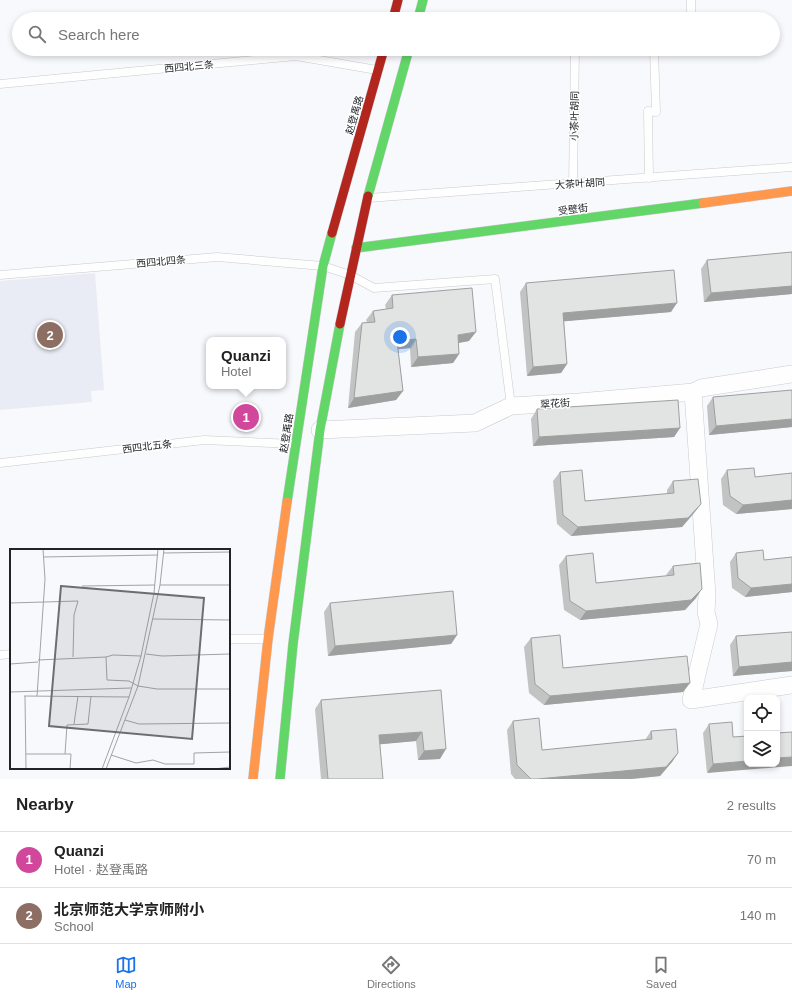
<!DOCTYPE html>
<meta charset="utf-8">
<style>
:root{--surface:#fff;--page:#f6f6f6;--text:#222;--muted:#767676;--line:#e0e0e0;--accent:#1a73e8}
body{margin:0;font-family:Arial,"Noto Sans SC",sans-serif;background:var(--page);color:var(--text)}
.controls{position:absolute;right:12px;bottom:12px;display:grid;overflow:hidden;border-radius:8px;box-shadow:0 2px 6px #0003}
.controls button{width:36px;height:36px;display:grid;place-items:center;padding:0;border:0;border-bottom:1px solid var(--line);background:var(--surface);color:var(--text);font:20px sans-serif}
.you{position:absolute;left:400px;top:337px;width:14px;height:14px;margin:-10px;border:3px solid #fff;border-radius:50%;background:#1a73e8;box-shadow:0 0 0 6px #1a73e833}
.badge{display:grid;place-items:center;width:26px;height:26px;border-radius:50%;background:var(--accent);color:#fff;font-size:13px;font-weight:700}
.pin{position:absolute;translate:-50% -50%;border:2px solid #fff;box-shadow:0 1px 4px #0006}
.popup{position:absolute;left:206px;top:337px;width:80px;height:52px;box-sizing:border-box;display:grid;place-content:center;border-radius:8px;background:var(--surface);filter:drop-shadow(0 1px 3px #0005);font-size:13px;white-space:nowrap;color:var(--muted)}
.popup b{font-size:15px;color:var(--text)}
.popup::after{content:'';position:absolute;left:50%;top:100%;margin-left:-8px;border:8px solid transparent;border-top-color:var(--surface)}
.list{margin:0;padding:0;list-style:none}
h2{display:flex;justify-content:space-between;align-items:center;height:52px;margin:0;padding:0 16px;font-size:17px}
h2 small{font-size:13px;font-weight:400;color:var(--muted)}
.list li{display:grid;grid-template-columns:26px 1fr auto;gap:12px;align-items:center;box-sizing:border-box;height:56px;padding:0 16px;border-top:1px solid var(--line)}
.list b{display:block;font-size:15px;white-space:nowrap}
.list p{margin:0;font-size:13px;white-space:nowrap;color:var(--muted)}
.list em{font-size:13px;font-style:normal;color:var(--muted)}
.icon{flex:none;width:22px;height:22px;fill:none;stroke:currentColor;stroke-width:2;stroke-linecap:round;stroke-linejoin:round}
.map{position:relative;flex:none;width:792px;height:779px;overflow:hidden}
.search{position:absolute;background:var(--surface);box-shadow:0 2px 6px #0003;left:12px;right:12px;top:12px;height:44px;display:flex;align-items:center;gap:10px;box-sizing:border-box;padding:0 14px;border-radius:22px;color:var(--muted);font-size:15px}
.sheet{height:164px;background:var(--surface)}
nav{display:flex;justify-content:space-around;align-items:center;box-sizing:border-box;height:56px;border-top:1px solid var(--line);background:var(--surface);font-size:11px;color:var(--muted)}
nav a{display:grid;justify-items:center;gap:2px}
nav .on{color:var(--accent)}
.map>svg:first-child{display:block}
.built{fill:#e9ecf4}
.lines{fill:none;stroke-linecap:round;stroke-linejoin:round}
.lane-casing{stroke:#c9cace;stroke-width:9}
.street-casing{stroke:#c9cace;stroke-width:18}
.fast-casing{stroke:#c9cace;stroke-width:10}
.slow-casing{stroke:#c9cace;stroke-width:10}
.jam-casing{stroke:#c9cace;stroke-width:10}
.lane{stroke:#fefeff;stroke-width:8}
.street{stroke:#fefeff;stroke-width:17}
.fast{stroke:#63d668;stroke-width:9}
.slow{stroke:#ff974d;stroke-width:9}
.jam{stroke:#b3261e;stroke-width:9}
.wall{fill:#c2c4c3}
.shaded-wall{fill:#9ea09f}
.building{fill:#e1e4e3;stroke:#9ea09f}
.labels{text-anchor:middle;stroke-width:3;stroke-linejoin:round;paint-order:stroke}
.street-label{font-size:10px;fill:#222328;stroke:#fff}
.inset-road{fill:none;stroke:#a2a3a8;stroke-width:1}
.view{fill:#6d6e73;fill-opacity:0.15;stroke:#6d6e73;stroke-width:2}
.inset-edge{fill:none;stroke:#222328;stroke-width:2}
</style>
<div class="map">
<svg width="792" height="779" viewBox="0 0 792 779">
<rect width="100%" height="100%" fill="#f8f9fd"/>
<path class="built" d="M95 273 104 390 91 391 92 402 0 410V281Z"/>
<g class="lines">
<defs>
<path id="lane" d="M686 19 691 18V0
M0 84 296 56 377 70
M649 178 648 111 656 112 654 49
M573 184 575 49
M368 198 792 167
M0 275 217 257 323 266 350 275 374 288 495 279 511 406
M0 463 204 440 294 444
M229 639H266
M0 655 11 654"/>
<path id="street" d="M693 392 707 595 706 612 709 624 691 700 792 685
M320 430 475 423 511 406 579 402 693 392 701 388 792 374"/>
<path id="fast" d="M418 19 423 0
M368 196 409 49
M356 248 703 203
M287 502 323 266 332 233
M280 779 293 644 320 430 340 324"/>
<path id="slow" d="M703 203 792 191
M253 779 268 639 287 502"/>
<path id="jam" d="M393 19 398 0
M332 233 384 49
M340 324 368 196"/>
</defs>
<use href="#lane" class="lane-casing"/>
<use href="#street" class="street-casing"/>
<use href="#fast" class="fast-casing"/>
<use href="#slow" class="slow-casing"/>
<use href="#jam" class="jam-casing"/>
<use href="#lane" class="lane"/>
<use href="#street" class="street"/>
<use href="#fast" class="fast"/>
<use href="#slow" class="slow"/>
<use href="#jam" class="jam"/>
</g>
<path class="wall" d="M792 252V294L704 302 701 269 707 260Z
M526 283 671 312 564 321 567 364 561 373 527 376 520 292Z
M392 295 469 341 459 343V354L453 363 411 367 410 348 398 349 403 391 396 400 348 408 355 332 362 323 367 322 366 320 373 311 386 309 385 305Z
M792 390V427L709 435 707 406 713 397Z
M537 409 680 428 674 437 533 446 531 419Z
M727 470 755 477 792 473V509L736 514 723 505 721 479Z
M560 472 585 501 667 494V490L673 481 701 504 694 513 682 527 571 536 557 524 553 481Z
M736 553 764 560 792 557V592L745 597 732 588 730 562Z
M566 556 596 583 667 576 666 575 673 566 696 598 685 610 580 620 564 610 559 565Z
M330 603 457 635 451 644 328 656 324 612Z
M792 632V671L733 676 730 645 736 636Z
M531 638 563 668 690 683 683 692 544 705 529 693 524 647Z
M441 690 440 759 418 760 416 741 380 744 383 779H321L315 709 321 700Z
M513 721 542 750 645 740 651 731 678 753 672 762 660 776 631 779H515L511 774 507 730Z
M709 724 733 737 707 773 703 733Z"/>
<path class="shaded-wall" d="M792 286V294L704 302 711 293Z
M677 303 671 312 557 322 563 313Z
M476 332 469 341 452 344 458 335Z
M416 339 410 348 391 350 397 341Z
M459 354 453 363 411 367 418 357Z
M567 364 561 373 527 376 533 367Z
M403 391 396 400 348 408 354 398Z
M792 419V427L709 435 716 426Z
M680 428 674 437 533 446 539 437Z
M792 500V509L736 514 743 505Z
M701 504 694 513 682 527 571 536 578 527Z
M792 584V592L745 597 751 588Z
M702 589 696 598 685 610 580 620 586 611Z
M457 635 451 644 328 656 335 646Z
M792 662V671L733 676 739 667Z
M690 683 683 692 544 705 550 696Z
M422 732 416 741 373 745 379 735Z
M446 749 440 759 418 760 424 751Z
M678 753 672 762 660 776 631 779H537Z
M792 757V766L707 773 713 764 747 761V764H777V758Z"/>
<path class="building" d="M792 252V286L711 293 707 260Z
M674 270 677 303 563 313 567 364 533 367 526 283Z
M472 288 476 332 458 335 459 354 418 357 416 339 397 341 403 391 354 398 362 323 375 322 373 311 393 308 392 295Z
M792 390V419L716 426 713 397Z
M678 400 680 428 539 437 537 409Z
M754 468 755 477 792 473V500L743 505 730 496 727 470Z
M582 470 585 501 674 493 673 481 698 479 701 504 688 518 578 527 563 515 560 472Z
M763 550 764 560 792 557V584L751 588 738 578 736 553Z
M593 553 596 583 674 575 673 566 700 563 702 589 691 600 586 611 570 601 566 556Z
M453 591 457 635 335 646 330 603Z
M792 632V662L739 667 736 636Z
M560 635 563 668 687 656 690 683 550 696 535 684 531 638Z
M441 690 446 749 424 751 422 732 379 735 383 779H328L321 700Z
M539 718 542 750 652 739 651 731 676 729 678 753 666 767 537 779H531L517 765 513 721Z
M732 722 733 737 747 736V761L713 764 709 724Z
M792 732V757L777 758V733Z"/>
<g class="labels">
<g class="street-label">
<text transform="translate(189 66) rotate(-5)" y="4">西四北三条</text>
<text transform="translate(354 115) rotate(-74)" y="4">赵登禹路</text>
<text transform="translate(574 116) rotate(-89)" y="4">小茶叶胡同</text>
<text transform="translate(580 183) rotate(-4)" y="4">大茶叶胡同</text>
<text transform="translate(573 209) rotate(-7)" y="4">受壁街</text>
<text transform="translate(161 261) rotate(-5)" y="4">西四北四条</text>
<text transform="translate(555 403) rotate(-4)" y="4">翠花街</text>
<text transform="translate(286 433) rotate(-81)" y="4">赵登禹路</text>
<text transform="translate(147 446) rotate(-7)" y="4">西四北五条</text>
</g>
</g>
<g transform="translate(10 549)">
<rect width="220" height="220" fill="#f8f9fd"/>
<path class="inset-road" d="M153 4 220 3M33 8 148 6M150 36H220M72 37 145 36M0 54 68 52 64 66 63 108M143 70 220 71M136 105 152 107 220 105M96 108 97 131 119 132 128 137 147 140H220M28 111 96 108 103 106 131 107M0 115 28 113M0 143 121 139M14 147 119 148M15 147 16 220M27 147 35 30 33 0M115 171 129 175 220 174M64 175 68 147M16 205H55M101 206 126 214 143 211 155 215H184V204L220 203M60 220 61 205H55L57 176 78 175 81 147M92 220 119 148 131 107 144 44 148 0M96 220 128 137 150 36 154 0M204 220 220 218"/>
<path class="view" d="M51 37 194 49 182 190 39 177Z"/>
<rect width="220" height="220" class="inset-edge"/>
</g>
</svg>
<div class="controls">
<button><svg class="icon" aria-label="locate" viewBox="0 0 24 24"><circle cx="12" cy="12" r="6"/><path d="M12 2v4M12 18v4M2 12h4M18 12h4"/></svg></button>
<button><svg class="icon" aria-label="layers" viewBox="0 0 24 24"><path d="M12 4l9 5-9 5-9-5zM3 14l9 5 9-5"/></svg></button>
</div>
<div class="you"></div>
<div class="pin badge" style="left:246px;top:417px;background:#d1479c">1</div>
<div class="popup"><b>Quanzi</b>Hotel</div>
<div class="pin badge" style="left:50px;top:335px;background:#8d6e63">2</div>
<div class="search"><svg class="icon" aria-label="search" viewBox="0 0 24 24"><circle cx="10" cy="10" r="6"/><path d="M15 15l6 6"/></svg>Search here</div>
</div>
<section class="sheet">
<h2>Nearby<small>2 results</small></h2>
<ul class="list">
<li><span class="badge" style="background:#d1479c">1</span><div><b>Quanzi</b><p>Hotel · 赵登禹路</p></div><em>70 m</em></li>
<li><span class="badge" style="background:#8d6e63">2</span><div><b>北京师范大学京师附小</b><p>School</p></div><em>140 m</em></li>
</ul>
</section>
<nav>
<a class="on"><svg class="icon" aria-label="map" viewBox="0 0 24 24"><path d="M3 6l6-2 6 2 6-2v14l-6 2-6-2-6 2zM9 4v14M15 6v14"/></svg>Map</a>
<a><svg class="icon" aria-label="directions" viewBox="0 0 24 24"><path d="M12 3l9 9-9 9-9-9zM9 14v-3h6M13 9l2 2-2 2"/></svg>Directions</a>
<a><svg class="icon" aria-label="saved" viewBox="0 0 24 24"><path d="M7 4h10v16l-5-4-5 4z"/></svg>Saved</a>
</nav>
